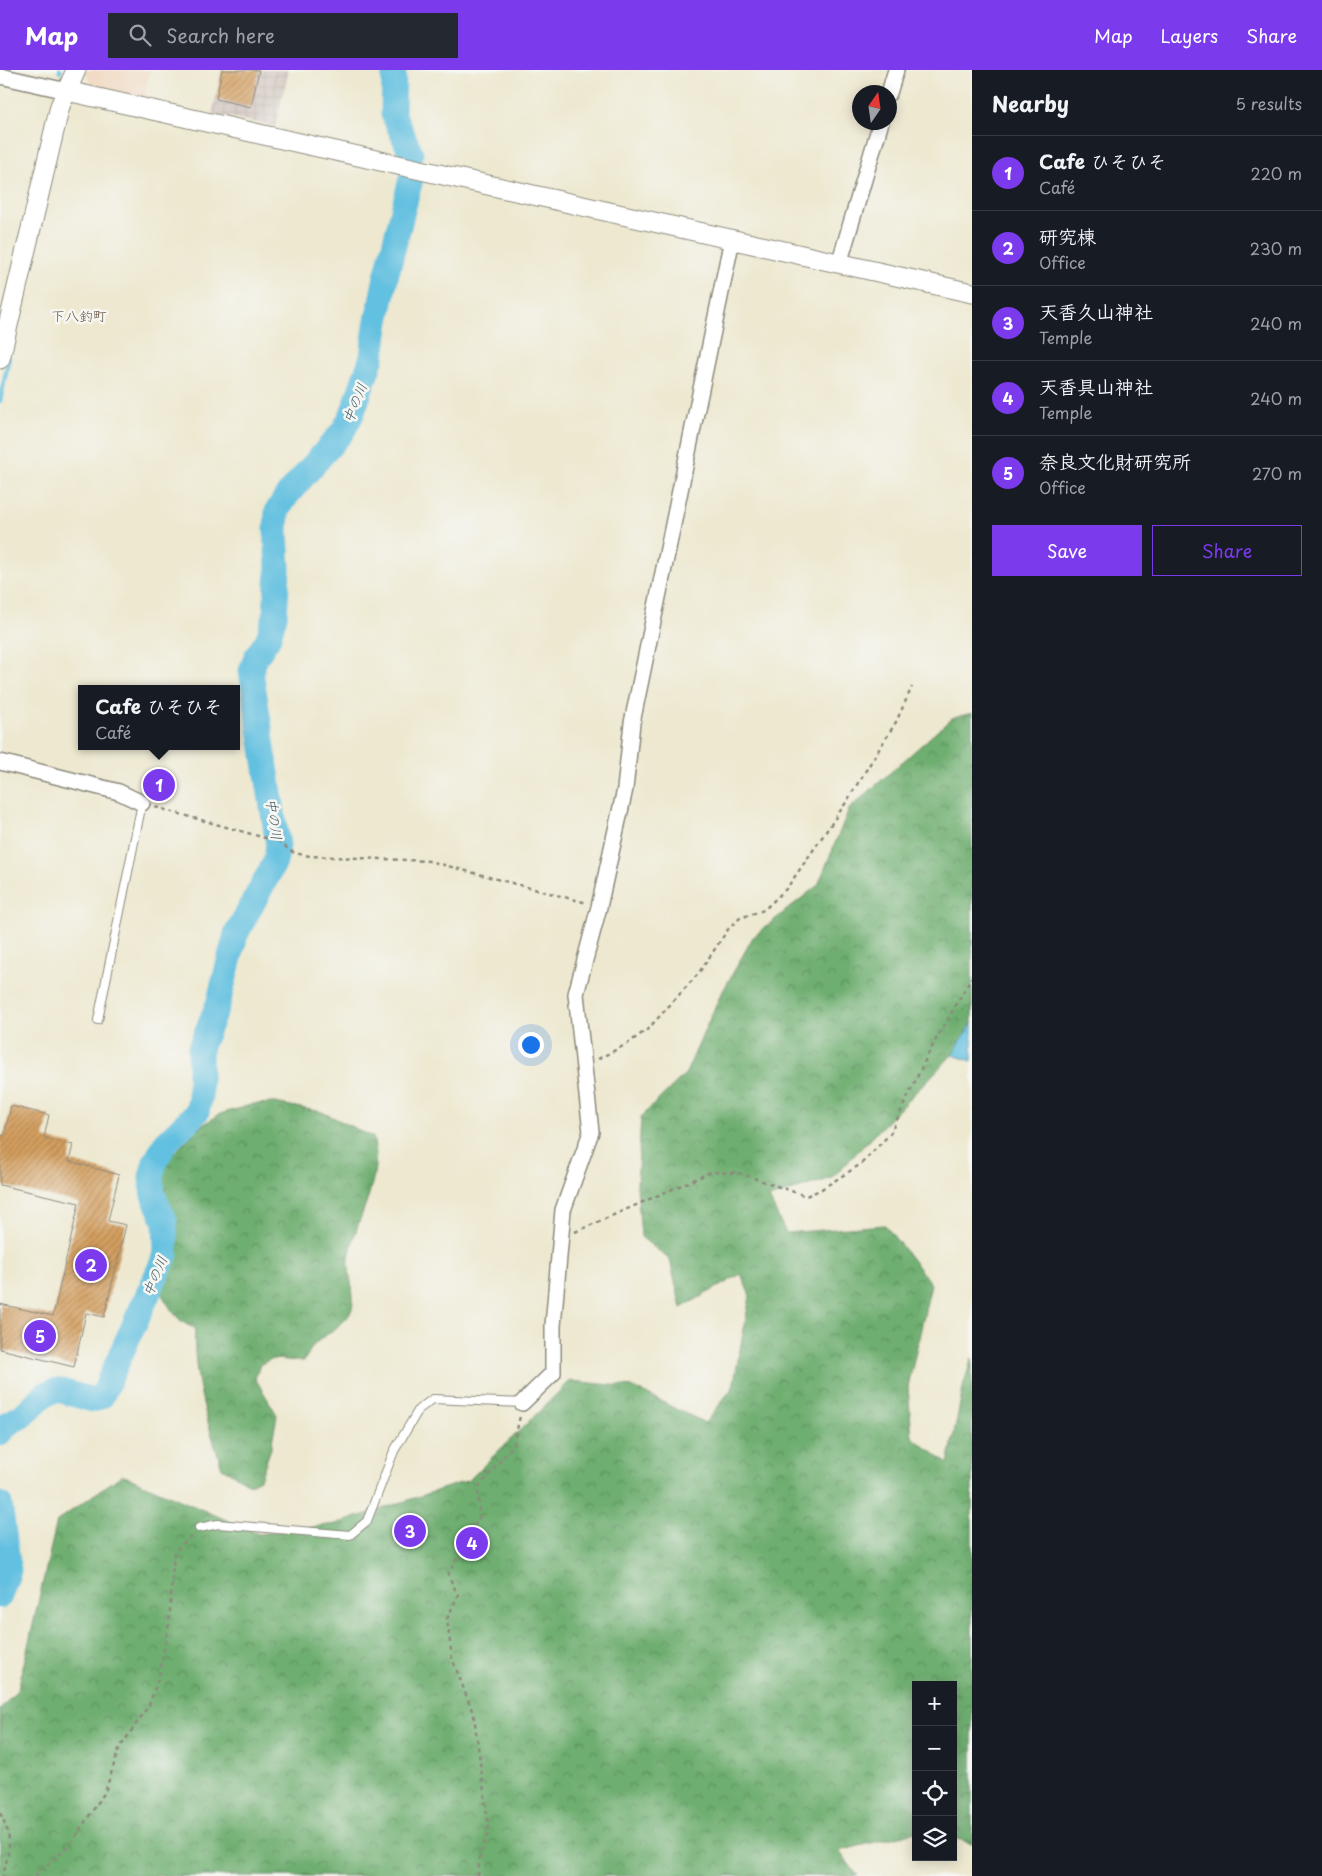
<!DOCTYPE html>
<meta charset="utf-8">
<style>
:root{--surface:#171b24;--page:#242831;--text:#f1f3f6;--muted:#9ea1a6;--line:#363941;--accent:#7c3aed}
body{margin:0;font-family:"Playpen Sans","Klee One",sans-serif;background:var(--page);color:var(--text)}
.controls{position:absolute;right:15px;bottom:15px;display:grid;overflow:hidden;border-radius:0px;box-shadow:0 2px 12px #0003}
.controls button{width:45px;height:45px;display:grid;place-items:center;padding:0;border:0;border-bottom:1px solid var(--line);background:var(--surface);color:var(--text);font:25px sans-serif}
.compass{position:absolute;left:852px;top:15px;width:45px;height:45px;border-radius:50%;background:var(--surface);box-shadow:0 2px 12px #0003;rotate:13deg}
.you{position:absolute;left:530px;top:974px;width:18px;height:18px;margin:-12px;border:4px solid #fff;border-radius:50%;background:#1a73e8;box-shadow:0 0 0 8px #1a73e833}
.badge{display:grid;place-items:center;width:32px;height:32px;border-radius:50%;background:var(--accent);color:#fff;font-size:16px;font-weight:700}
.pin{position:absolute;translate:-50% -50%;border:2px solid #fff;box-shadow:0 1px 5px #0006}
.popup{position:absolute;left:78px;top:615px;width:162px;height:65px;box-sizing:border-box;display:grid;place-content:center;border-radius:0px;background:var(--surface);filter:drop-shadow(0 1px 4px #0005);font-size:16px;white-space:nowrap;color:var(--muted)}
.popup b{font-size:19px;color:var(--text)}
.popup::after{content:'';position:absolute;left:50%;top:100%;margin-left:-10px;border:10px solid transparent;border-top-color:var(--surface)}
.list{margin:0;padding:0;list-style:none}
h2{display:flex;justify-content:space-between;align-items:center;height:65px;margin:0;padding:0 20px;font-size:21px}
h2 small{font-size:16px;font-weight:400;color:var(--muted)}
.list li{display:grid;grid-template-columns:32px 1fr auto;gap:15px;align-items:center;box-sizing:border-box;height:75px;padding:0 20px;border-top:1px solid var(--line)}
.list b{display:block;font-size:19px;white-space:nowrap}
.list p{margin:0;font-size:16px;white-space:nowrap;color:var(--muted)}
.list em{font-size:16px;font-style:normal;color:var(--muted)}
.actions{display:flex;gap:10px;padding:15px 20px}
.actions a{flex:1;padding:11px 0;border:1px solid var(--accent);border-radius:0px;text-align:center;font-size:18px;color:var(--accent)}
.actions .main{background:var(--accent);color:#fff}
.icon{flex:none;width:28px;height:28px;fill:none;stroke:currentColor;stroke-width:2;stroke-linecap:round;stroke-linejoin:round}
.map{position:relative;flex:none;width:972px;height:1806px;overflow:hidden}
header{display:flex;align-items:center;gap:30px;box-sizing:border-box;height:70px;padding:0 25px;background:var(--accent);color:#fff}
header strong{font-size:24px}
nav{display:flex;gap:28px;margin-inline-start:auto;font-size:18px}
.search{width:350px;height:45px;background:var(--page);display:flex;align-items:center;gap:12px;box-sizing:border-box;padding:0 18px;border-radius:0px;color:var(--muted);font-size:19px}
main{display:flex}
aside{flex:1;background:var(--surface)}
.map>svg:first-child{display:block}
.built{fill:#f0d5bc}
.industrial{fill:url(#industrial-grid)}
.forest{fill:url(#forest-crowns);stroke:#4c6c4e}
.water{fill:#62c0e0;stroke:#467686}
.lines{fill:none;stroke-linecap:round;stroke-linejoin:round}
.stream{stroke:#62c0e0;stroke-width:4.5}
.river{stroke:#62c0e0;stroke-width:25}
.building{fill:url(#building-hatch)}
.service-casing{stroke:#8c8a7d;stroke-width:10}
.minor-casing{stroke:#8c8a7d;stroke-width:18}
.tertiary-casing{stroke:#8c8a7d;stroke-width:21}
.path{stroke:#8c8a7d;stroke-width:2.5;stroke-dasharray:4 4;stroke-linecap:butt}
.service{stroke:#fff;stroke-width:8}
.minor{stroke:#fff;stroke-width:15}
.tertiary{stroke:#fff;stroke-width:19}
.labels{text-anchor:middle;stroke-width:5;stroke-linejoin:round;paint-order:stroke}
.neighbourhood-label{font-size:14px;fill:#66543d;stroke:#f6f6f2}
.water-label{font-size:14px;font-style:italic;fill:#3c5861;stroke:#f6f6f2}
</style>
<header>
<strong>Map</strong>
<div class="search"><svg class="icon" aria-label="search" viewBox="0 0 24 24"><circle cx="10" cy="10" r="6"/><path d="M15 15l6 6"/></svg>Search here</div>
<nav><a>Map</a><a>Layers</a><a>Share</a></nav>
</header>
<main>
<div class="map">
<svg width="972" height="1806" viewBox="0 0 972 1806">
<defs>
<pattern id="industrial-grid" width="8" height="8" patternUnits="userSpaceOnUse" patternTransform="scale(1.25)"><rect width="8" height="8" fill="#cec1b9"/><path d="M0 4h8M4 0v8" fill="none" stroke="#b1a69f"/></pattern>
<pattern id="forest-crowns" width="20" height="18" patternUnits="userSpaceOnUse" patternTransform="scale(1.25)"><rect width="20" height="18" fill="#6eae70"/><path d="M2 6a3 3 0 1 1 6 0M12 15a3 3 0 1 1 6 0" fill="none" stroke="#5b8e5c"/></pattern>
<pattern id="building-hatch" width="6" height="6" patternUnits="userSpaceOnUse" patternTransform="scale(1.25)"><rect width="6" height="6" fill="#d49f5f"/><path d="M-1 1l2-2M0 6l6-6M5 7l2-2" fill="none" stroke="#ac824f"/></pattern>
</defs>
<rect width="100%" height="100%" fill="#f6f6f2"/>
<filter id="ink" filterUnits="userSpaceOnUse"><feTurbulence type="fractalNoise" baseFrequency=".02" numOctaves="2"/><feDisplacementMap in="SourceGraphic" scale="10" xChannelSelector="R" yChannelSelector="G"/><feConvolveMatrix kernelMatrix="1 2 1 2 8 2 1 2 1" color-interpolation-filters="sRGB"/></filter>
<filter id="wash" filterUnits="userSpaceOnUse"><feTurbulence type="fractalNoise" baseFrequency=".0096" numOctaves="4" result="noise"/><feDisplacementMap in="SourceGraphic" scale="20" xChannelSelector="R" yChannelSelector="G"/><feGaussianBlur stdDeviation="1.12" result="paint"/><feColorMatrix in="noise" values="0 0 0 0 0 0 0 0 0 0 0 0 0 0 0 0 0 1.4 0 .05"/><feComposite in="paint" operator="in"/></filter>
<g filter="url(#wash)">
<rect width="100%" height="100%" fill="#ede8cf"/>
<path class="built" d="M84 0H150L144 30 92 17Z"/>
<path class="industrial" d="M222 0H289L275 56 212 44Z"/>
<path class="forest" d="M972 643V953L952 985 832 1108 769 1128 786 1163 885 1155 931 1214 908 1317 912 1367 948 1394 964 1313 972 1288V1774L953 1767V1615H916V1762L839 1781 858 1806H0V1640L18 1619 57 1451 122 1405 259 1464 336 1454 469 1410 570 1311 632 1317 705 1353 733 1317 750 1226 741 1204 681 1238 670 1190 641 1167 637 1116 641 1047 686 1003 718 930 753 867 818 815 849 739 952 648Z
M275 1033 322 1042 373 1067C384 1112 355 1147 349 1189 347 1207 359 1229 349 1245 341 1257 327 1263 317 1272 311 1277 308 1285 304 1291L271 1289 261 1294 255 1308 277 1345 271 1378 260 1409 250 1414 222 1398C208 1354 192 1305 195 1258 176 1253 169 1235 159 1220L162 1199 172 1184 170 1147 156 1113 171 1086 201 1056 220 1044 254 1034Z"/>
<path class="water" d="M972 953V991L952 985Z"/>
<g class="lines">
<path class="stream" d="M60 2V0
M0 331 9 288"/>
<path class="river" d="M394 0 393 44 411 83
M0 1363 9 1353 22 1346 45 1324 58 1320 93 1330 102 1326 166 1184 165 1151 153 1125 151 1107 155 1092 166 1072 197 1042 200 1028V978L218 934 236 864 275 792 278 775 251 601 256 587 268 569 275 546 278 499 276 460 277 441 288 424 343 361 352 344 372 287 376 256 386 207 412 105
M0 1434 9 1500 0 1526"/>
</g>
<g id="blocks">
<path class="building" d="M222 0H259L251 37 216 29Z
M11 1036 49 1045 44 1068 73 1075 69 1091 119 1105 108 1151 126 1155 104 1247 86 1243 74 1297 0 1279V1234L53 1246 79 1133 0 1115V1065L4 1066Z"/>
</g>
</g>
<g filter="url(#ink)">
<use href="#blocks" fill-opacity="0" stroke="#8c8a7d" stroke-width="1"/>
<g class="lines">
<defs>
<path id="service" d="M98 950 142 733
M199 1458 218 1454 350 1465 367 1451 394 1381 419 1339 433 1329 522 1333"/>
<path id="minor" d="M0 6 67 21
M889 23 896 0
M839 194 881 52
M0 692 119 722 142 733
M522 1333 553 1303V1256L563 1140 591 1062 576 924 599 837 625 719 632 653 732 169"/>
<path id="tertiary" d="M67 21 972 223
M0 289 60 36 76 0"/>
</defs>
<use href="#service" class="service-casing"/>
<use href="#minor" class="minor-casing"/>
<use href="#tertiary" class="tertiary-casing"/>
<path class="path" d="M155 737 283 773C288 783 299 784 310 786L429 791 587 833
M598 989 627 974 648 959 698 904 729 858 740 848 764 840 787 818 845 734 896 652 912 617
M575 1162 711 1102 739 1103 806 1126 820 1120 861 1094 890 1064 930 980 972 907
M0 1743C14 1770 9 1779 3 1806
M35 1806 71 1773 105 1722 119 1679 149 1635 159 1606 169 1554 174 1482 193 1464
M478 1806 479 1789 489 1760 474 1646 452 1588 447 1549 458 1525 448 1505 479 1447 478 1418 514 1374 520 1346"/>
<use href="#service" class="service"/>
<use href="#minor" class="minor"/>
<use href="#tertiary" class="tertiary"/>
</g>
</g>
<g class="labels">
<g class="neighbourhood-label">
<text x="79" y="251">下八釣町</text>
</g>
<g class="water-label">
<text transform="translate(355 333) rotate(-68)" y="5">中の川</text>
<text transform="translate(274 749) rotate(82)" y="5">中の川</text>
<text transform="translate(155 1206) rotate(-67)" y="5">中の川</text>
</g>
</g>
</svg>
<div class="controls">
<button>+</button>
<button>−</button>
<button><svg class="icon" aria-label="locate" viewBox="0 0 24 24"><circle cx="12" cy="12" r="6"/><path d="M12 2v4M12 18v4M2 12h4M18 12h4"/></svg></button>
<button><svg class="icon" aria-label="layers" viewBox="0 0 24 24"><path d="M12 4l9 5-9 5-9-5zM3 14l9 5 9-5"/></svg></button>
</div>
<svg class="compass" viewBox="-18 -18 36 36"><path d="M0-13l5 13h-10z" fill="#e53935"/><path d="M0 13l5-13h-10z" fill="#9ea1a6"/></svg>
<div class="you"></div>
<div class="pin badge" style="left:159px;top:715px">1</div>
<div class="popup"><b>Cafe ひそひそ</b>Café</div>
<div class="pin badge" style="left:91px;top:1195px">2</div>
<div class="pin badge" style="left:410px;top:1461px">3</div>
<div class="pin badge" style="left:472px;top:1473px">4</div>
<div class="pin badge" style="left:40px;top:1266px">5</div>
</div>
<aside>
<h2>Nearby<small>5 results</small></h2>
<ul class="list">
<li><span class="badge">1</span><div><b>Cafe ひそひそ</b><p>Café</p></div><em>220 m</em></li>
<li><span class="badge">2</span><div><b>研究棟</b><p>Office</p></div><em>230 m</em></li>
<li><span class="badge">3</span><div><b>天香久山神社</b><p>Temple</p></div><em>240 m</em></li>
<li><span class="badge">4</span><div><b>天香具山神社</b><p>Temple</p></div><em>240 m</em></li>
<li><span class="badge">5</span><div><b>奈良文化財研究所</b><p>Office</p></div><em>270 m</em></li>
</ul>
<div class="actions"><a class="main">Save</a><a>Share</a></div>
</aside>
</main>
